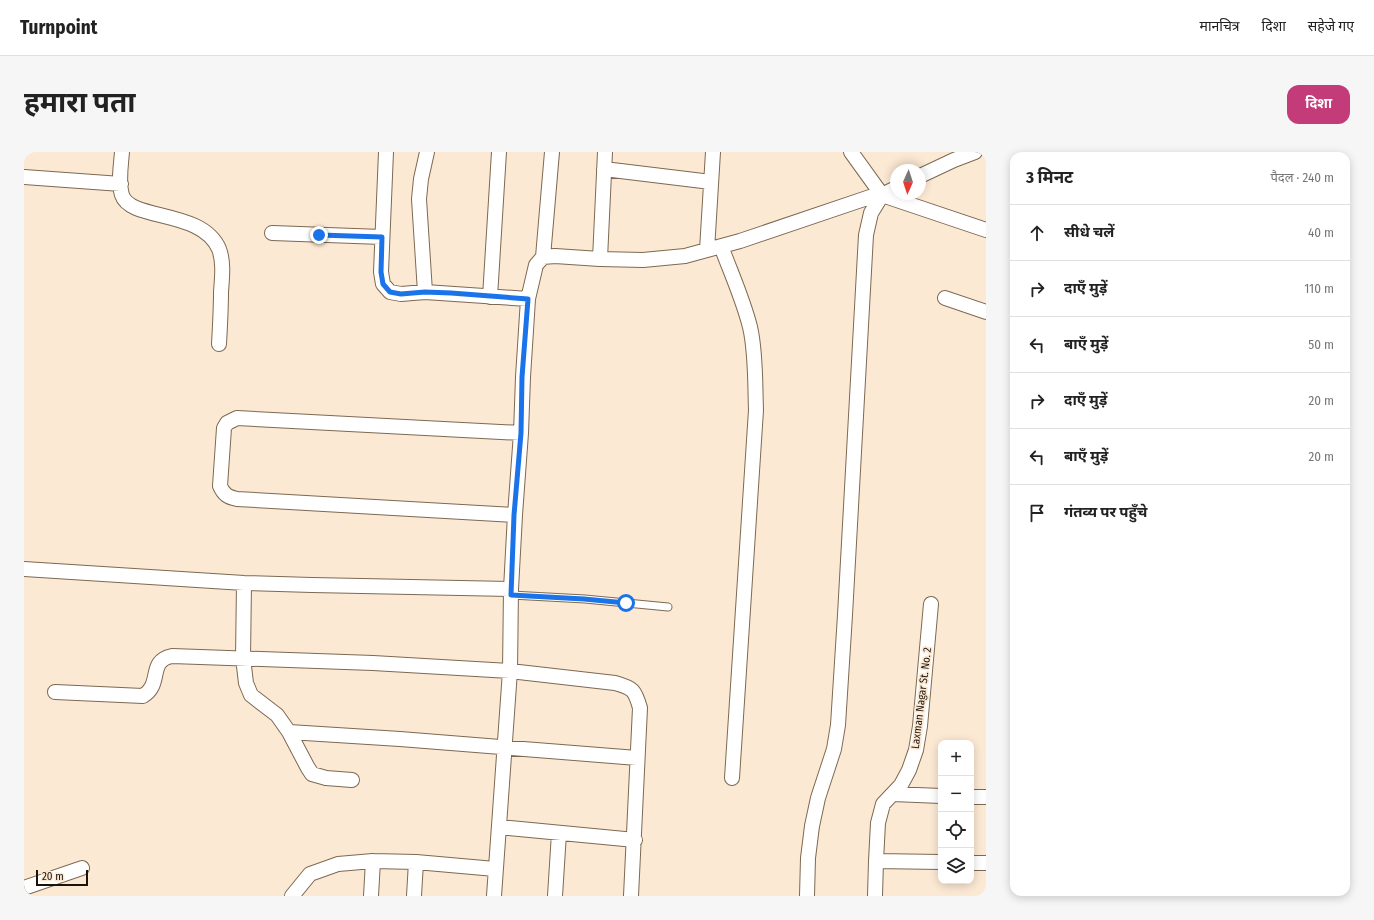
<!DOCTYPE html>
<html lang="hi">
<meta charset="utf-8">
<style>
:root{--surface:#fff;--page:#f6f6f6;--text:#222;--muted:#767676;--line:#e0e0e0;--accent:#c33b78}
body{margin:0;font-family:"Fira Sans Condensed","Noto Sans Devanagari",sans-serif;background:var(--page);color:var(--text)}
.controls{position:absolute;right:12px;bottom:12px;display:grid;overflow:hidden;border-radius:8px;box-shadow:0 2px 10px #0003}
.controls button{width:36px;height:36px;display:grid;place-items:center;padding:0;border:0;border-bottom:1px solid var(--line);background:var(--surface);color:var(--text);font:20px sans-serif}
.compass{position:absolute;left:866px;top:12px;width:36px;height:36px;border-radius:50%;background:var(--surface);box-shadow:0 2px 10px #0003;rotate:183deg}
.scale{position:absolute;left:12px;bottom:10px;width:52px;box-sizing:border-box;padding-left:4px;border:2px solid #1b1309;border-top:0;font-size:11px;line-height:14px;white-space:nowrap;color:#1b1309;-webkit-text-stroke:3px #fce9d4;paint-order:stroke}
.stop{position:absolute;width:12px;height:12px;margin:-9px;border:3px solid #1a73e8;border-radius:50%;background:#fff}
.stop.end{background:#1a73e8;border-color:#fff;box-shadow:0 1px 4px #0008}
.list{margin:0;padding:0;list-style:none}
h2{display:flex;justify-content:space-between;align-items:center;height:52px;margin:0;padding:0 16px;font-size:17px}
h2 small{font-size:13px;font-weight:400;color:var(--muted)}
.list li{display:grid;grid-template-columns:26px 1fr auto;gap:12px;align-items:center;box-sizing:border-box;height:56px;padding:0 16px;border-top:1px solid var(--line)}
.list b{display:block;font-size:15px;white-space:nowrap}
.list em{font-size:13px;font-style:normal;color:var(--muted)}
.icon{flex:none;width:22px;height:22px;fill:none;stroke:currentColor;stroke-width:2;stroke-linecap:round;stroke-linejoin:round}
.map{position:relative;flex:none;width:962px;height:744px;overflow:hidden;border-radius:12px}
header{display:flex;align-items:center;gap:24px;box-sizing:border-box;height:56px;padding:0 20px;background:var(--surface);border-bottom:1px solid var(--line)}
header strong{font-size:19px}
nav{display:flex;gap:22px;margin-inline-start:auto;font-size:14px}
.intro{display:flex;align-items:center;justify-content:space-between;box-sizing:border-box;height:96px;padding:0 24px}
h1{margin:0;font-size:28px}
.button{padding:10px 18px;border-radius:12px;background:var(--accent);color:#fff;font-size:14px;font-weight:700}
main{display:flex;gap:24px;padding:0 24px}
aside{flex:1;background:var(--surface);border-radius:12px;box-shadow:0 2px 10px #0003}
.map>svg:first-child{display:block}
.lines{fill:none;stroke-linecap:round;stroke-linejoin:round}
.lane-casing{stroke:#7d6951;stroke-width:9}
.street-casing{stroke:#7d6951;stroke-width:16}
.lane{stroke:#fff;stroke-width:7}
.street{stroke:#fff;stroke-width:14}
.route{stroke:#1a73e8;stroke-width:5}
.labels{text-anchor:middle;stroke-width:3.5;stroke-linejoin:round;paint-order:stroke}
.street-label{font-size:11px;fill:#1b1309;stroke:#fce9d4}
</style>
<header>
<strong>Turnpoint</strong>
<nav><a>मानचित्र</a><a>दिशा</a><a>सहेजे गए</a></nav>
</header>
<div class="intro"><h1>हमारा पता</h1><a class="button">दिशा</a></div>
<main>
<div class="map">
<svg width="962" height="744" viewBox="0 0 962 744">
<rect width="100%" height="100%" fill="#fce9d4"/>
<g class="lines">
<defs>
<path id="lane" d="M487 443 561 447 644 455"/>
<path id="street" d="M98 0C97 13 94 30 98 43 106 69 178 57 195 97 200 110 198 126 197 140 197 157 196 174 195 192
M362 0 357 120 359 132 366 140 377 142 401 140 504 147
M827 0 858 43 962 78
M580 17 687 30
M896 24 930 8 951 0
M0 25 97 32
M248 81 358 85
M697 94C707 121 719 147 726 175 732 200 731 233 732 258L708 626
M683 98 689 0
M519 105 528 0
M576 107 581 0
M401 140 395 47 397 27 403 0
M466 145 475 0
M921 146 962 160
M491 363 213 347C204 345 200 343 196 334L200 276 203 271 213 266 497 281
M0 417 220 431 288 433 487 437
M220 431 219 506 222 531 227 543 253 563 265 580 284 616 288 622 302 626 328 628
M907 452 896 574 892 598 885 618 877 633 859 652 854 671 852 709 917 710
M31 540 119 544C139 532 123 509 148 504L349 511 486 519 591 531C609 536 611 538 616 556L607 744
M265 580 376 587 613 606
M869 642 917 644
M947 645H962
M475 675 611 688
M947 711H962
M0 736 58 716
M268 744 286 722 314 712 349 709 392 710 471 717
M347 744 349 709
M390 744 392 710
M470 744 486 519 487 437 491 363 497 281 499 225 504 147 512 113 519 105 531 104 576 107 619 108 661 104 716 89 846 45 858 43 872 36
M531 744 535 681
M783 744 784 706 788 674 794 646 810 597 814 573 821 463 842 83 847 61 858 43
M851 744 852 709"/>
</defs>
<use href="#lane" class="lane-casing"/>
<use href="#street" class="street-casing"/>
<use href="#lane" class="lane"/>
<use href="#street" class="street"/>
</g>
<g class="lines">
<path class="route" d="M295 83 358 85 357 120 359 132 366 140 377 142 401 140 427 141 504 147 498 225 497 281 490 363 487 443 560 447 602 451"/>
</g>
<g class="labels">
<g class="street-label">
<text transform="translate(897 546) rotate(-83)" y="4">Laxman Nagar St. No. 2</text>
</g>
</g>
</svg>
<div class="controls">
<button>+</button>
<button>−</button>
<button><svg class="icon" aria-label="locate" viewBox="0 0 24 24"><circle cx="12" cy="12" r="6"/><path d="M12 2v4M12 18v4M2 12h4M18 12h4"/></svg></button>
<button><svg class="icon" aria-label="layers" viewBox="0 0 24 24"><path d="M12 4l9 5-9 5-9-5zM3 14l9 5 9-5"/></svg></button>
</div>
<svg class="compass" viewBox="-18 -18 36 36"><path d="M0-13l5 13h-10z" fill="#e53935"/><path d="M0 13l5-13h-10z" fill="#767676"/></svg>
<div class="scale">20 m</div>
<div class="stop" style="left:602px;top:451px"></div>
<div class="stop end" style="left:295px;top:83px"></div>
</div>
<aside>
<h2>3 मिनट<small>पैदल · 240 m</small></h2>
<ul class="list">
<li><svg class="icon" aria-label="ahead" viewBox="0 0 24 24"><path d="M12 20V5M6 11l6-6 6 6"/></svg><div><b>सीधे चलें</b></div><em>40 m</em></li>
<li><svg class="icon" aria-label="right" viewBox="0 0 24 24"><path d="M7 20v-9h11M14 6l5 5-5 5"/></svg><div><b>दाएँ मुड़ें</b></div><em>110 m</em></li>
<li><svg class="icon" aria-label="left" viewBox="0 0 24 24"><path d="M17 20v-9H6M10 6l-5 5 5 5"/></svg><div><b>बाएँ मुड़ें</b></div><em>50 m</em></li>
<li><svg class="icon" aria-label="right" viewBox="0 0 24 24"><path d="M7 20v-9h11M14 6l5 5-5 5"/></svg><div><b>दाएँ मुड़ें</b></div><em>20 m</em></li>
<li><svg class="icon" aria-label="left" viewBox="0 0 24 24"><path d="M17 20v-9H6M10 6l-5 5 5 5"/></svg><div><b>बाएँ मुड़ें</b></div><em>20 m</em></li>
<li><svg class="icon" aria-label="arrive" viewBox="0 0 24 24"><path d="M6 21V4h12l-3 4 3 4H6"/></svg><div><b>गंतव्य पर पहुँचे</b></div></li>
</ul>
</aside>
</main>
